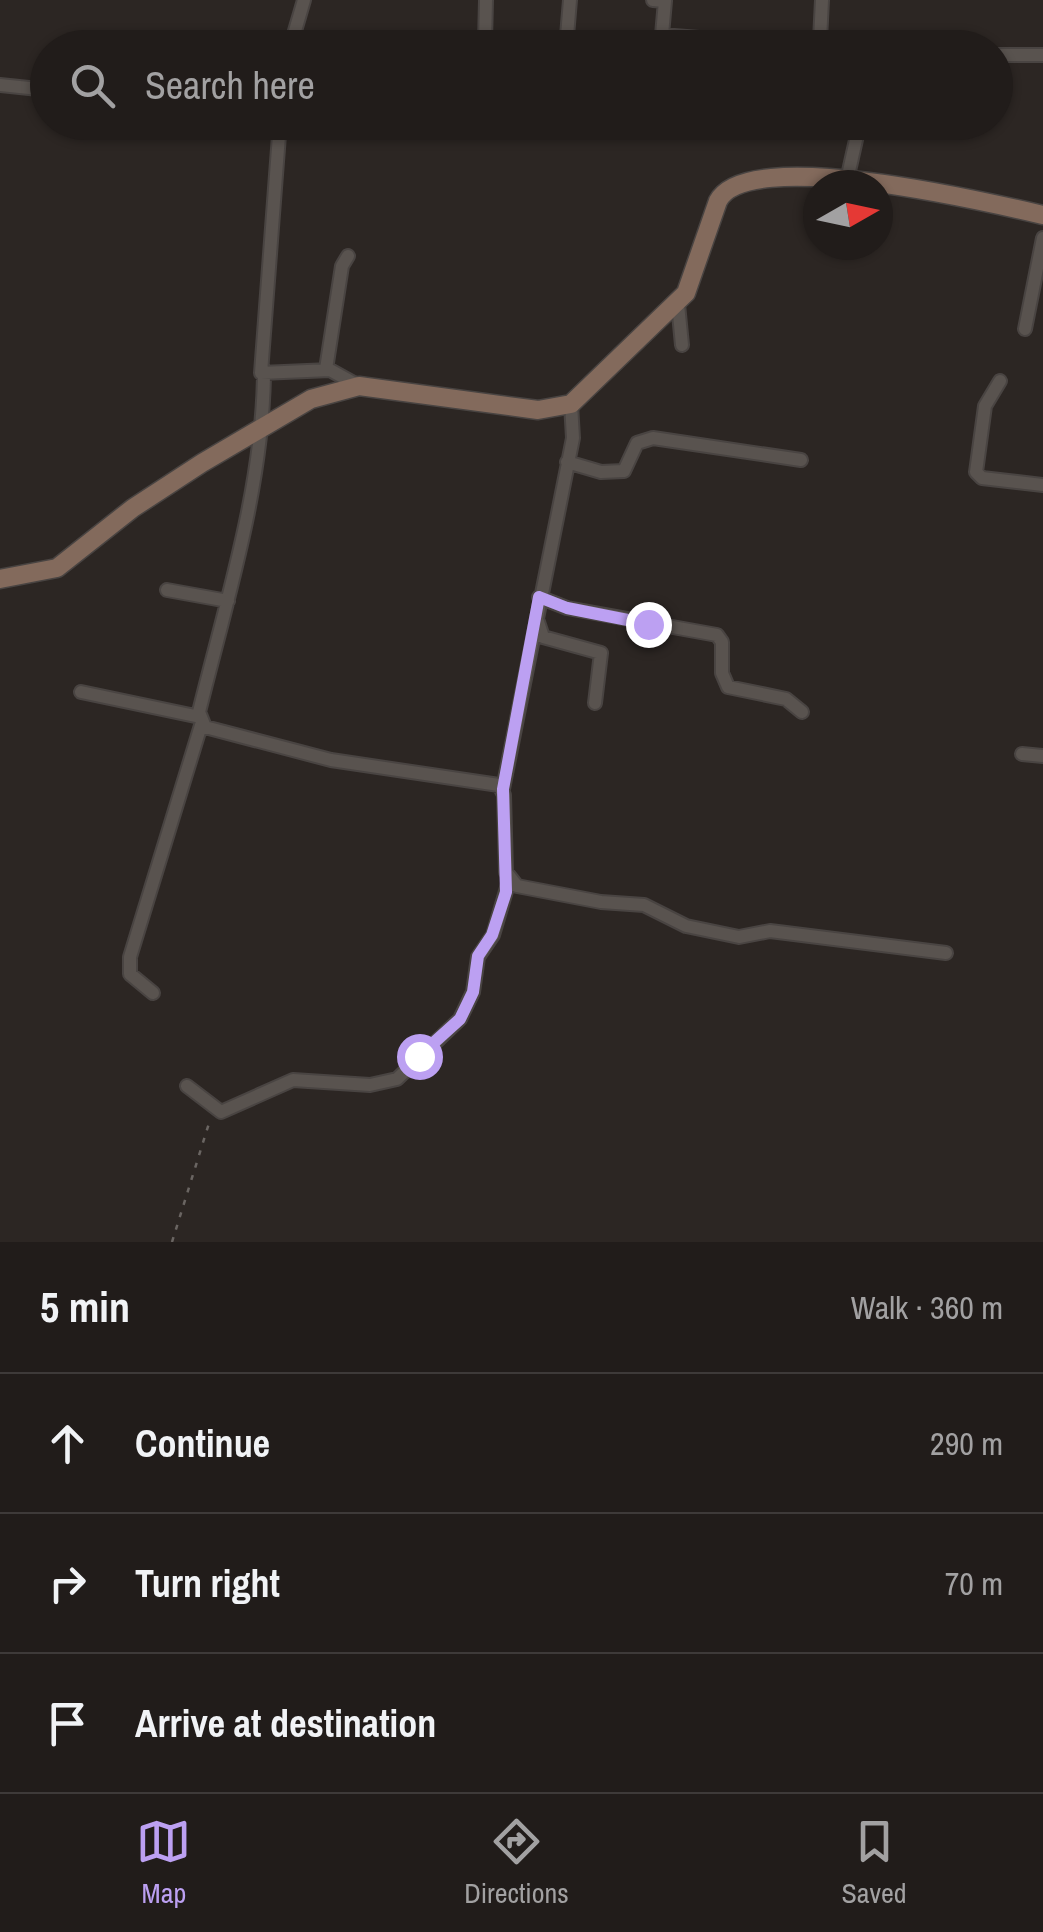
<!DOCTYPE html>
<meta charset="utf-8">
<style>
:root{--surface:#211c1a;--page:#292523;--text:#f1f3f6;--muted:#a2a1a2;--line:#3e3a39;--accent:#bca0f2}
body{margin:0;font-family:"Archivo Narrow",sans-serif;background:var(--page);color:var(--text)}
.compass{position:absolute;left:803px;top:170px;width:90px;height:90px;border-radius:50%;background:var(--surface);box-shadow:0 2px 8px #0004;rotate:81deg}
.stop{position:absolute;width:30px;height:30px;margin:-22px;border:8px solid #bca0f2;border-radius:50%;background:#fff}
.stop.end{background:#bca0f2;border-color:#fff;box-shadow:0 2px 10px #0008}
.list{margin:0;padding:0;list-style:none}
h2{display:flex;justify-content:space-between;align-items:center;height:130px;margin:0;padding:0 40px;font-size:42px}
h2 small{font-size:32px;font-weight:400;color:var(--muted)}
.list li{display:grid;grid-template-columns:65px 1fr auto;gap:30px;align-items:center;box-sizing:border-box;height:140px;padding:0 40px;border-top:2px solid var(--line)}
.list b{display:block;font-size:38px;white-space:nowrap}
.list em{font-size:32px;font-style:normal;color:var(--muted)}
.icon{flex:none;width:55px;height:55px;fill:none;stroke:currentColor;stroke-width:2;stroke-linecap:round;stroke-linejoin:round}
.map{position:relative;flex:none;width:1043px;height:1242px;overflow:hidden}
.search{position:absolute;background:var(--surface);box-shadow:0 2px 8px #0004;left:30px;right:30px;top:30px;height:110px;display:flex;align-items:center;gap:25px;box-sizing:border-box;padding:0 35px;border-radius:55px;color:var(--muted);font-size:38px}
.sheet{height:550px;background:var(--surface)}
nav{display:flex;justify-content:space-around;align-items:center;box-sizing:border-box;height:140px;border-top:2px solid var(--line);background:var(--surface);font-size:28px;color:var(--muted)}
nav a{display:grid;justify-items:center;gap:5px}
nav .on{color:var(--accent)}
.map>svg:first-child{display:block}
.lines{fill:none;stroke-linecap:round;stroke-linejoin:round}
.street-casing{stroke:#494442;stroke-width:16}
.secondary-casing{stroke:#494442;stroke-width:21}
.path{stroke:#6a6562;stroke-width:2.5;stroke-dasharray:5 8;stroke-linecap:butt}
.street{stroke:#59534f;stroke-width:12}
.secondary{stroke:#836a5c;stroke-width:18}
.route{stroke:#bca0f2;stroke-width:12}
</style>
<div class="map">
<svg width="1043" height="1242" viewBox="0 0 1043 1242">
<rect width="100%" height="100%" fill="#2c2623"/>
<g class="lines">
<defs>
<path id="street" d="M486 0 485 42 495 48
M653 0 665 1 662 35 772 44 829 40 871 48
M820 40 822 0
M290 48 304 0
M566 48 570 0
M996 55H1043
M0 85 48 90
M234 122H249
M280 122 261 373 330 370 359 386
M847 180 860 122
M678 304 682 345
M1025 329 1043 238
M326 369 342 266 348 256
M264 376C262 490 226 602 199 712L205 727 331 760 499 785 504 795 506 872 517 886 601 902 644 905 686 926 739 937 770 931 946 953
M1000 381 985 406 976 472 982 478 1043 485
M567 462 601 472 624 471 637 443 653 438 801 460
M167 590 228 601
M539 597 567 608 717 635 722 642V673L728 687 786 699 802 712
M537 619 543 637 601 653 595 703
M81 692 200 717
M1022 754 1043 756
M503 789 573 438 571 404
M153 993 130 974V957L202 722
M187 1086 221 1112 293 1080 370 1085 397 1079 460 1019 473 992 478 957 493 935 509 881"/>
<path id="secondary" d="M0 579 57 568 133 508 202 463 311 399 359 386 538 410 571 404 686 293 718 201C747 145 987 202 1043 215"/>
</defs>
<use href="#street" class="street-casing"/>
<use href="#secondary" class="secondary-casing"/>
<path class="path" d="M172 1242 210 1120"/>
<use href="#street" class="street"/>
<use href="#secondary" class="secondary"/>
</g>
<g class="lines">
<path class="route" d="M419 1056 460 1019 473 992 478 956 492 935 506 892 503 789 539 597 567 608 648 624"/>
</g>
</svg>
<svg class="compass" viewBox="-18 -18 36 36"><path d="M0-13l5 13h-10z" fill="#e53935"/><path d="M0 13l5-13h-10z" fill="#a2a1a2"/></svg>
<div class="stop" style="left:419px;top:1056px"></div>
<div class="stop end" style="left:648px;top:624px"></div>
<div class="search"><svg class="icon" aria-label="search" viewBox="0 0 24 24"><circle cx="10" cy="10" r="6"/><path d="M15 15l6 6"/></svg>Search here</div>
</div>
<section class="sheet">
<h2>5 min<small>Walk · 360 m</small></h2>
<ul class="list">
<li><svg class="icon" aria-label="ahead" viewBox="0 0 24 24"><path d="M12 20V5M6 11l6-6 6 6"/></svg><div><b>Continue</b></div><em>290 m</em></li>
<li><svg class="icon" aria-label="right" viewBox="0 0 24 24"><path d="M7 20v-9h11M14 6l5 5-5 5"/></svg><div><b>Turn right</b></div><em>70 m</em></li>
<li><svg class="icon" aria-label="arrive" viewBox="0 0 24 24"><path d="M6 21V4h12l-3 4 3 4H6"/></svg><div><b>Arrive at destination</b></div></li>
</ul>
</section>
<nav>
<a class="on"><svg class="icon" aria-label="map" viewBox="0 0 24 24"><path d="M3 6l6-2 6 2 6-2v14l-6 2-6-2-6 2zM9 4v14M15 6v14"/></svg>Map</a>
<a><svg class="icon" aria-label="directions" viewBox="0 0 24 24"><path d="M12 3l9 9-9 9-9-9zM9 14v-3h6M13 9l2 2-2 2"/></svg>Directions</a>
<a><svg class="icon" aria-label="saved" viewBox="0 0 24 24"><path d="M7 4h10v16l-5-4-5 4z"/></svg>Saved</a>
</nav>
